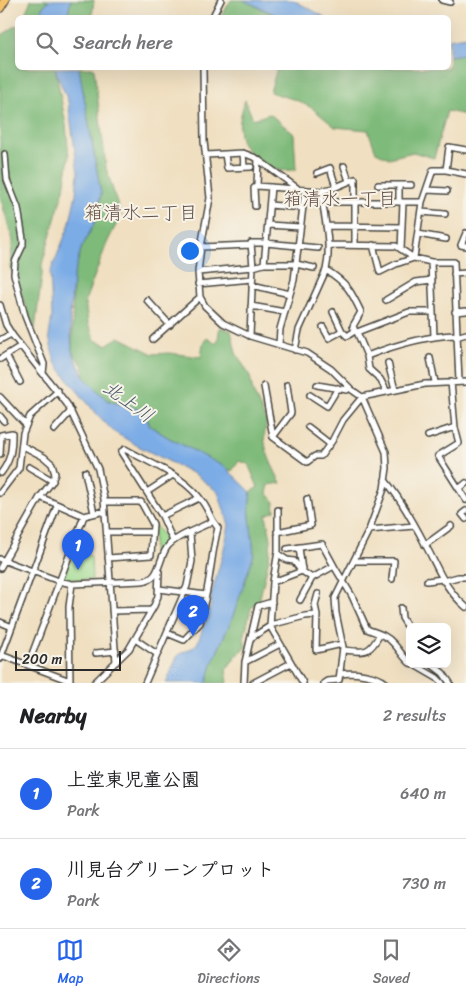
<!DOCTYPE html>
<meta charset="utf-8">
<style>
:root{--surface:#fff;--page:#f2f2f2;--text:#202124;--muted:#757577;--line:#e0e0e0;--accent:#2563eb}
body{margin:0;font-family:Sriracha,"Klee One",sans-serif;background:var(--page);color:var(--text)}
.controls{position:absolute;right:15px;bottom:15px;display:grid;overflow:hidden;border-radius:8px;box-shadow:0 5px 20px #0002}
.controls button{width:45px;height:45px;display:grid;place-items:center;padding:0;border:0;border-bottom:1px solid var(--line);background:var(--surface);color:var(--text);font:25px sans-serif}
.scale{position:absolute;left:15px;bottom:12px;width:106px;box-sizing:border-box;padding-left:5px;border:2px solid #2b2b2b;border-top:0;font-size:14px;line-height:18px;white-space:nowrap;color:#2b2b2b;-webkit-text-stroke:4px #f7f3e8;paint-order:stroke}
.you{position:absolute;left:189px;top:250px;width:18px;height:18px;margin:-12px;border:4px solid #fff;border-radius:50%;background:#1a73e8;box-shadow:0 0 0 8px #1a73e833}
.badge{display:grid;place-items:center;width:32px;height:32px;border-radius:50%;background:var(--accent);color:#fff;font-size:16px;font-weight:700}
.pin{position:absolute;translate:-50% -41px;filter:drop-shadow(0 1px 2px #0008)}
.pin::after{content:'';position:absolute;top:26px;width:18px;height:15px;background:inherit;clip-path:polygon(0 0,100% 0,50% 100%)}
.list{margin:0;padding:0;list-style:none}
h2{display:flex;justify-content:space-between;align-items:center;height:65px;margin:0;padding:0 20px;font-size:21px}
h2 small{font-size:16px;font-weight:400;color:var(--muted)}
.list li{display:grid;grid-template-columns:32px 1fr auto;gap:15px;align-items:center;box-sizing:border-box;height:90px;padding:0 20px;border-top:1px solid var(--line)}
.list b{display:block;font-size:19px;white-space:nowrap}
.list p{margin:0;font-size:16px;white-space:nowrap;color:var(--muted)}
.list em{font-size:16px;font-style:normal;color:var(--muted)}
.icon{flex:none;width:28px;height:28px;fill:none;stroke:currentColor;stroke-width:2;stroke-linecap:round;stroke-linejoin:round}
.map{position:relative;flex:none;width:466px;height:683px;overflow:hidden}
.search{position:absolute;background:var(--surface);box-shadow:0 5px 20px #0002;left:15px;right:15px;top:15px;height:55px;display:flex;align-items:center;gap:12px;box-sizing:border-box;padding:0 18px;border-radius:8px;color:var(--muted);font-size:19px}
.sheet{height:245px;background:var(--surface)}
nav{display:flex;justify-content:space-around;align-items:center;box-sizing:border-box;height:70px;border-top:1px solid var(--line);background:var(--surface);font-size:14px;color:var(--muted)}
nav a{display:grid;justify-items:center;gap:2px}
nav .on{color:var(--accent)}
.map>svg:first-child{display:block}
.green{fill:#9dda8e;stroke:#64825c}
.forest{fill:#7eba79;stroke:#547252}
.water{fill:#7bace6;stroke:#536c88}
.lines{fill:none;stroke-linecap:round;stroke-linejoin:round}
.minor-casing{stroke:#494641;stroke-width:8}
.highway-casing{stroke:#494641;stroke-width:10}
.minor{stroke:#fff;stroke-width:5}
.highway{stroke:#f4c26a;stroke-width:8}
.labels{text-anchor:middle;stroke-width:4;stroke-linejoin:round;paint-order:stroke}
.neighbourhood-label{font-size:19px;fill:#655148;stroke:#f7f3e8}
.water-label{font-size:19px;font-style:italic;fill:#47586c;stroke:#f7f3e8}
</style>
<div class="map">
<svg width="466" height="683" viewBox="0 0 466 683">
<rect width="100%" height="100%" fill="#f7f3e8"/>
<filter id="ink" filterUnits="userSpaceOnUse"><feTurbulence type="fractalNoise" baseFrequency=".02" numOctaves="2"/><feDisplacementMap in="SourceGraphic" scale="10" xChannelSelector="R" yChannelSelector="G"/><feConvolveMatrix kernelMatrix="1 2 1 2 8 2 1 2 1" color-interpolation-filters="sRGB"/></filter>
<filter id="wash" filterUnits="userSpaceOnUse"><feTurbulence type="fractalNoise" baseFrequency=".0096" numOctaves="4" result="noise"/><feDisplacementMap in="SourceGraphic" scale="20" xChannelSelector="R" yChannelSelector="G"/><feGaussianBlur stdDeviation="1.12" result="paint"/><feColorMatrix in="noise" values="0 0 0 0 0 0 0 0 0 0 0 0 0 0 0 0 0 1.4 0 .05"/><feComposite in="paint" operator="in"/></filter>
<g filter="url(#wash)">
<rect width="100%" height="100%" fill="#f0dfc0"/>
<path class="green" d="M154 524 165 538 163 545 153 554Z
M73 550 91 556 92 580 65 579 63 577Z"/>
<path class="forest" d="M31 0H49L42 8 41 17 23 18Z
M71 0H94L92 17H70L68 13Z
M231 0H243L281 18H220Z
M17 25 18 68H56V72L66 125 69 157 64 189 42 264V275L35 329 10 267 13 240 0 197V36L10 30Z
M466 54V115L447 111 434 158 413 152 389 158 376 152 368 130 335 127 312 108 296 100 270 92 277 68H448L449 56Z
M79 68H94L106 168 121 215 107 243 85 301 88 323 95 340 106 345 119 337 153 354 169 353 201 357 203 343 207 338 216 344C220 338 217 332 221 327L231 331 236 353 250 376 253 392 267 423C259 443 272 465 281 483L269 485 267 493 274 501 275 511 266 515 271 539 269 558 259 602 251 608 244 638 246 647 236 656 226 670 228 683H207L212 664 233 616 254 554 249 508 251 492 258 487 248 464 239 461 232 471 169 438 150 426 144 411 107 400 84 377 83 366 72 351 73 278 81 249 95 222 101 194Z
M245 100 253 119 270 114 294 134 296 170C290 170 282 171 276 170 270 169 264 163 259 160 234 143 237 127 245 100Z"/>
<path class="water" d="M49 0H71L68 13 70 17H41L42 8Z
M243 0H293L325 17H281Z
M466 36V54L449 56V39Z
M56 68H79L101 194 95 222 81 249 73 278 70 316 72 351 84 377 108 401 144 411 150 426 169 438 225 467 251 492 249 508 254 554 233 616 212 664 207 683H166L178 655 194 647 198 642 211 605V596L223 553 229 525 218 492 196 475 138 446 114 432 95 412 70 382 55 362 52 351 49 336 52 316 50 273 69 226 76 194 78 173 68 101 56 72Z"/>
</g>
<g filter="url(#ink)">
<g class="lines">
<defs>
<path id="minor" d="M442 0 450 2
M212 18 221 0
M203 68 204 141 210 198 201 247 198 272 200 297 205 306 223 323 250 336 307 353 331 369 352 390 362 397 386 452 387 468 384 489 369 530 335 598 336 613 343 647 339 680 327 681 324 683
M243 153 244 167
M5 154 7 180 18 208 23 239V245L15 262 14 274 25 316 44 364 43 373
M225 154 227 168 251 167
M206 155 243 153 256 158 297 188
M258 159 257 186 321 191 336 187
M344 166 349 181
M446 170 466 174
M317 173 330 168 336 187 355 179V245
M378 185H411
M427 190 447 191
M322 202H422
M399 202V185
M270 205 302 208
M255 206 254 188 257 186
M421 212 445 214
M268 225 300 227
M326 226 402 227
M466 233 461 245 466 246
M418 234 446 239
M328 245 396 246 414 258 431 262H454L459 382
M373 245 380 272 396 264 414 258
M201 247 251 245
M401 249 403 202
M414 258 422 202 433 170H446L449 147 466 150
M431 262 434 337
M264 264H296L314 268
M326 270C347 283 351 291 361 312L353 326 355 331 357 332 367 356 369 369 380 379 387 392
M198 272 253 267 264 264 266 243 318 248
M454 274 466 273
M198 284 252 279
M252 285 290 294
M147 300 170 325
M386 300 416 282 432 280
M0 305 6 325 13 336 67 404 98 469 104 499 116 662
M251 306 285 312
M333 312 342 331
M455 312 466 311
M323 327 329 338 342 331 347 336 355 331
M357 332 409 312H433
M250 336 253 267 251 243H266L271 187
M456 337 466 334
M153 339 200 297
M0 340 11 334
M279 345 280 329 294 280 305 190
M295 350 299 330 326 270C332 245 324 217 321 191
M6 355 20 382
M367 356C395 345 426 336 456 335
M430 358 435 382
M0 359 21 346
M388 363 395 390
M451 382 455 428 459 443 438 456 466 500
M317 385 347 390 349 387
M264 386 273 437 307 462 315 456H321L332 441 343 420 362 397 425 384 466 382
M310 395 327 406 338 388
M0 397 26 425
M0 416 4 421
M308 427 330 444
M54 430 71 411
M428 436 455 427
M273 437 291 413 287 385
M0 454 1 435 12 433C12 449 11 460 1 473
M29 467 53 481
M85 472 94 513
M385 480C401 499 414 523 426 546 439 570 444 588 466 607
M459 489 466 483
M147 492 173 475
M0 493 19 468 23 433 30 416 58 391
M40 497 84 516 105 511
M104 502H141L153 524 151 555 108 558
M278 510V551L273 582 270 626 303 683
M466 511 462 514 466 519
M162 516 199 498
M369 530 414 526
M107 532H152
M277 532 311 525 307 499
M425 545 451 526
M299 547 302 571
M287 549 322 544 334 566
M278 554 287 560 294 561 299 568H302
M0 559 59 581 72 584 142 581C161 580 158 558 168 546 177 535 201 528 213 521 210 516 208 510 204 504 186 476 153 465 125 449L121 452 162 516 173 541
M354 561H394L392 579
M0 568 40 497 51 483 55 474 52 464 44 457 23 446
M427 581 442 579
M443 581 458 577H466
M273 582 302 571 312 578 334 566 352 596 367 629C376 633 387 635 393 643 399 649 403 657 410 663
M159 589 206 595C211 573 212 550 218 528L213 521
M318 594 315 605 317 615 316 650 342 644
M300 600 312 578
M401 608 402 618 410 631
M112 611 152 610
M0 622 12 627
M270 625 305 616 317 615
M167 633 184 640 200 623 206 595
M251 638 270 626
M135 639 157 654
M343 650C364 652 369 655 380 634
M96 653 116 651
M1 655 70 681
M0 659 57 506
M245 662 280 644
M413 664 437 678 442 683
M431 664 443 673 450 683
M28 665 84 516
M341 674C353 672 377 675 386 683
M70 683 69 607 72 584
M94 683 129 649 154 606 158 596 159 572
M145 683 187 586 192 561 190 533
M244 683 245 662 258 606 272 602
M253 683 291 663"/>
<path id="highway" d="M0 8 5 0"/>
</defs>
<use href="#minor" class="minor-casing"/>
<use href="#highway" class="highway-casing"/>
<use href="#minor" class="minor"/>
<use href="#highway" class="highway"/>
</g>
</g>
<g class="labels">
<g class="neighbourhood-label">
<text x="340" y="205">箱清水一丁目</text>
<text x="141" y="219">箱清水二丁目</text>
</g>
<g class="water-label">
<text transform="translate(129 401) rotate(36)" y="7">北上川</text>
</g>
</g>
</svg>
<div class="controls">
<button><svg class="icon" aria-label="layers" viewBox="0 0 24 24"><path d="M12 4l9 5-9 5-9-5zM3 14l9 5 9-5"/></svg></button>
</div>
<div class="scale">200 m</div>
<div class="you"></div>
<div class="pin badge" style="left:78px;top:570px">1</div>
<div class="pin badge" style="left:193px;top:636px">2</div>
<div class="search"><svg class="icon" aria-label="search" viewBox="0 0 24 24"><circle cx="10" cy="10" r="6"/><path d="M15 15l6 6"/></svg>Search here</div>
</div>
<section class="sheet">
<h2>Nearby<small>2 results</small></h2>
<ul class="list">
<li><span class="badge">1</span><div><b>上堂東児童公園</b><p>Park</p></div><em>640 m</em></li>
<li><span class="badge">2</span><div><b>川見台グリーンプロット</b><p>Park</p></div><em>730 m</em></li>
</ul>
</section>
<nav>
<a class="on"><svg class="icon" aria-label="map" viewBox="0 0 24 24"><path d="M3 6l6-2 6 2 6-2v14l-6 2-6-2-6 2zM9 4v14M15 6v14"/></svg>Map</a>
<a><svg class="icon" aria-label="directions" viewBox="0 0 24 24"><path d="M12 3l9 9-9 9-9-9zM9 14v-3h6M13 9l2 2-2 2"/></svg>Directions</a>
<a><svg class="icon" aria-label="saved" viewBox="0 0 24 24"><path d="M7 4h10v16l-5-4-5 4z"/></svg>Saved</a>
</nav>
